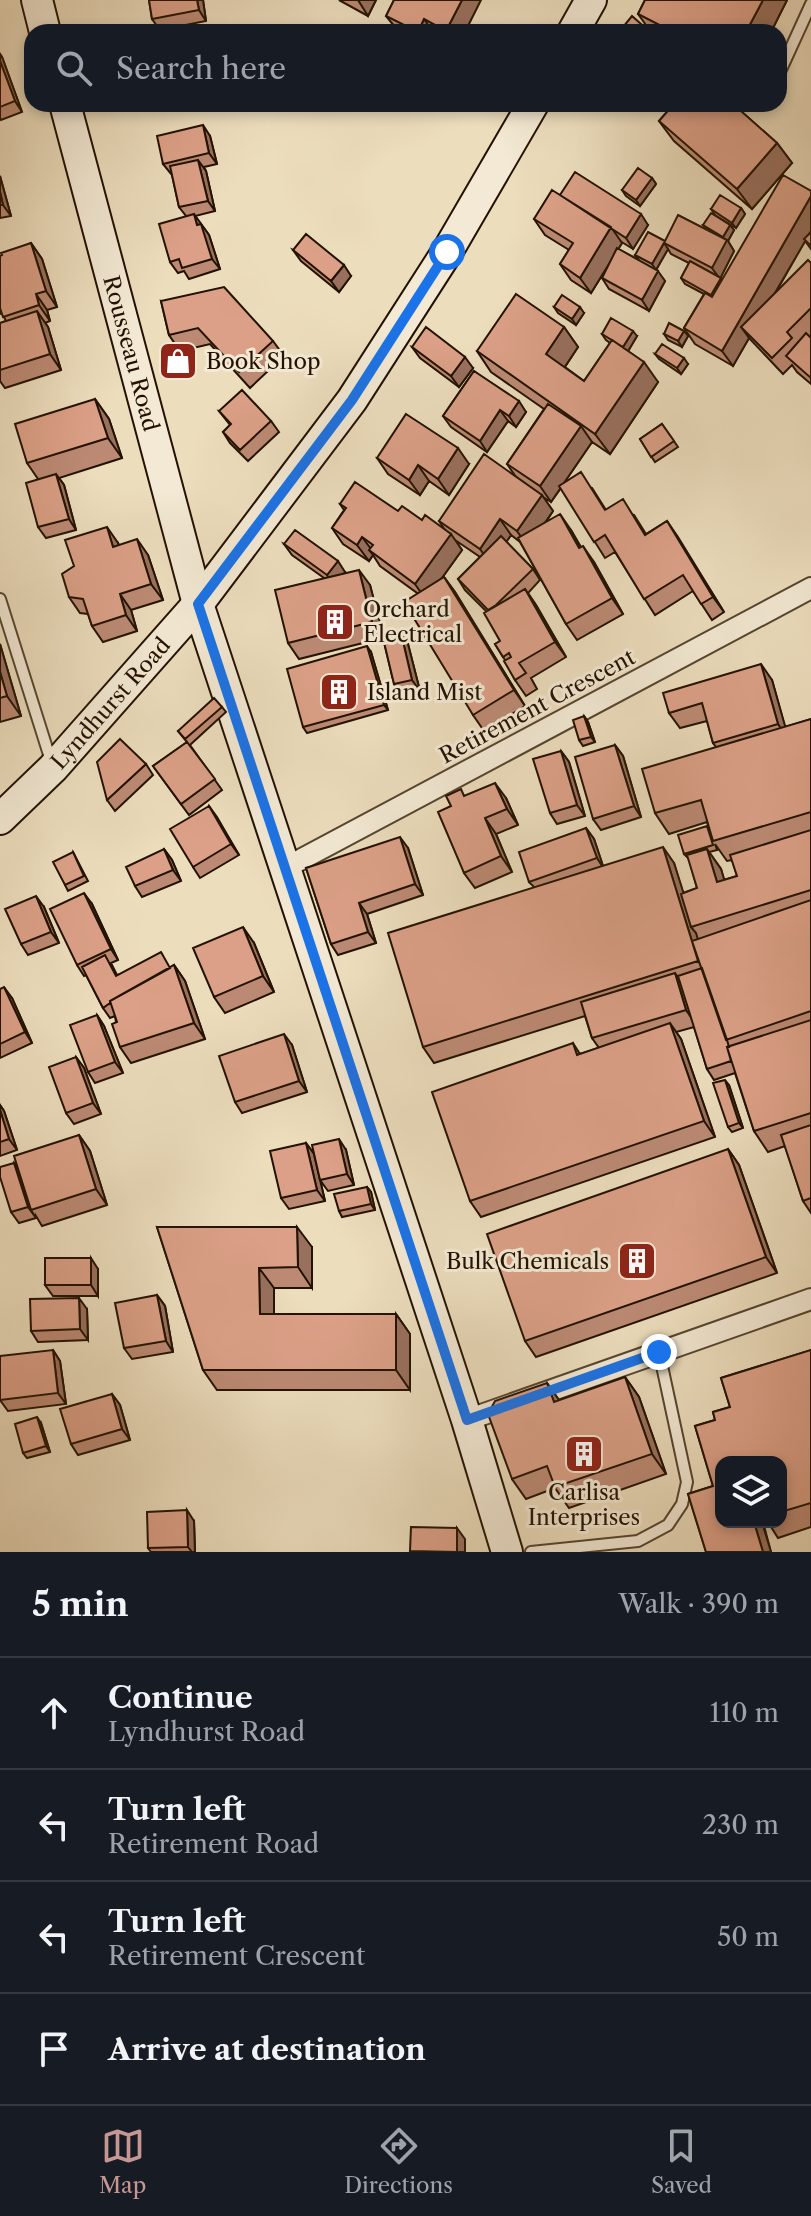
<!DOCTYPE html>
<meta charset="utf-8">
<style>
:root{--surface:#171b24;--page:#20242c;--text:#f1f3f6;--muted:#9ea1a6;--line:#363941;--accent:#c59692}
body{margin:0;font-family:"Libre Caslon Text",serif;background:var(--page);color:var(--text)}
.controls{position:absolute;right:24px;bottom:24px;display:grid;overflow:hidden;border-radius:16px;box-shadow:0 4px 12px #0003}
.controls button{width:72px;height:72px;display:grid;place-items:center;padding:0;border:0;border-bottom:2px solid var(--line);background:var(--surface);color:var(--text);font:40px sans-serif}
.stop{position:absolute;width:24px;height:24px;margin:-18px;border:6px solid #1a73e8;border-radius:50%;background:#fff}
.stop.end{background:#1a73e8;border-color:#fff;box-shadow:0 2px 8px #0008}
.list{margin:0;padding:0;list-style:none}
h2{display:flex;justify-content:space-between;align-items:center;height:104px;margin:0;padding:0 32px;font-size:34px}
h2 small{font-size:26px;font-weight:400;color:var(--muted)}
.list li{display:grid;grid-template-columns:52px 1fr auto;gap:24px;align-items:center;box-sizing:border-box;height:112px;padding:0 32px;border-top:2px solid var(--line)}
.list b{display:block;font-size:30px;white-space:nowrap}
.list p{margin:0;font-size:26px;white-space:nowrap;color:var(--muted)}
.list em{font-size:26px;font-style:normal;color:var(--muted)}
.icon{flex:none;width:44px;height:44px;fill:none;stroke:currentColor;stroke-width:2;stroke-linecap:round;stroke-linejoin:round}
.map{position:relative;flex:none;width:811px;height:1552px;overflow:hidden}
.search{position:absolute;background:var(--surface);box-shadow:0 4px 12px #0003;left:24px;right:24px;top:24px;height:88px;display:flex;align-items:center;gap:20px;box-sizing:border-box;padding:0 28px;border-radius:24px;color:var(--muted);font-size:30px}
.sheet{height:552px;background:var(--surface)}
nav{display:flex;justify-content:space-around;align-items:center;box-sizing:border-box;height:112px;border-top:2px solid var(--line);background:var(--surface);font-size:22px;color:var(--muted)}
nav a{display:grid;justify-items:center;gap:4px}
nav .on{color:var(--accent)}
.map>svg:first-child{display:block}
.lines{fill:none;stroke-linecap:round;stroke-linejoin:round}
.lane-casing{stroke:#55452f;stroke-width:14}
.street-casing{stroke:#55452f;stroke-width:24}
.secondary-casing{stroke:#231200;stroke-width:34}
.lane{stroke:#f3e9d4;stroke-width:10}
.street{stroke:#f3e9d4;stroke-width:20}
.secondary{stroke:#f3e9d4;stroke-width:30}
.wall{fill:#bc8a74;stroke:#231200;stroke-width:2;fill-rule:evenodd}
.shaded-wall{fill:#99705e;stroke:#231200;stroke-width:2}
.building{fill:#dba087;stroke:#231200;stroke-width:2}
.route{stroke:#1a73e8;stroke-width:10}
.labels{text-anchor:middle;stroke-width:6;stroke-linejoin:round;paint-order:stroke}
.street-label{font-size:22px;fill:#231200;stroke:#f3e9d4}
.poi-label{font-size:22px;fill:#231200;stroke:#f3e9d4;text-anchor:start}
</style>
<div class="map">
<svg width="811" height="1552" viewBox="0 0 811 1552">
<rect width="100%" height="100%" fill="#ecddbd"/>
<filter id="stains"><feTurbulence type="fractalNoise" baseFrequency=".0025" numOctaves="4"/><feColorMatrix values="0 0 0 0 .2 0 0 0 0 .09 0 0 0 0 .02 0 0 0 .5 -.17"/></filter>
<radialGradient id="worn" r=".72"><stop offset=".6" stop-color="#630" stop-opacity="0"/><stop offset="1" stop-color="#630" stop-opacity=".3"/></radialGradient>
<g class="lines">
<defs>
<path id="lane" d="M779 74 811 4
M0 599 51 761
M531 1552 638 1541 668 1525 682 1504 687 1482 659 1352"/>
<path id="street" d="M285 868 811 588
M467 1420 811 1299"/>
<g id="secondary">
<path d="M37 0 45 32"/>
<path d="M573 32 591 0"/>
<path id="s1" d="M65 104 198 604 467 1420 507 1552"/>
<path id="s2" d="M0 819 53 768 198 604 352 400 447 252 533 104"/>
</g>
</defs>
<use href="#lane" class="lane-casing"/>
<use href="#street" class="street-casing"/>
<use href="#secondary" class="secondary-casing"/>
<use href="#lane" class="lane"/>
<use href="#street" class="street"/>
<use href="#secondary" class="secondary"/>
</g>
<path class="wall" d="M149 0H203L206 21 160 30 152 19Z
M339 0H376L368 16Z
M394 0 465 32H399L386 16Z
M645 0H787L771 32H651L638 14Z
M0 54 2 57 22 112 1 120 0 118Z
M663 104H733L777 143 792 163 752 209 674 141 659 121 669 110Z
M210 136 217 164 204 167 206 171 215 211 195 216 209 235 220 269 189 279 184 271 178 273 170 262 186 216 179 207 172 175 163 164Z
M0 176 11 216 0 218Z
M652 178 656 184 640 206 626 196 622 190Z
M560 195 648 225 633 249 620 241 622 243 618 249 639 260 635 255 665 241 706 229 703 225H730L734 230 728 241 734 251 720 278 722 280 811 196V231L809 234 811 232V249L805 241 776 292 811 263V335L810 336 811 338V384L797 372 792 365 783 374 749 338 733 366 695 344 684 328 704 294 685 284 681 278 689 263 671 254 668 249 656 270 665 281 649 311 609 289 602 278 606 269 591 293 571 280 560 264 569 250 545 235 534 219Z
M741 208 745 214 736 228 715 215 711 209Z
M31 243 42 259 57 307 47 310 50 321 45 323 48 327 61 370 5 388 0 381V323L6 321 2 313 0 314V256Z
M293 250 351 276 339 292 301 261Z
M161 301 273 341 284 356 250 388 210 344 180 351 169 335Z
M554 307 584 313 576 325 558 313Z
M564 327 578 347 565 367 584 381 610 343 606 340 602 334 637 336 628 351 658 382 610 454 592 442 564 483 592 488 606 510 634 515 646 534 667 521 724 612 712 620 693 591 655 615 615 552 605 558 561 488 551 502 543 497 553 511 546 522 571 530 581 547 594 562 623 614 577 640 566 624 520 542 511 535 506 542 533 569 540 580 528 593 536 605 566 657 531 678 537 689 526 696 515 680 505 660 495 644 500 641 486 611 465 590 458 579 480 557 455 540 462 550 442 578 444 577 455 592 525 706 484 731 473 715 417 593 380 566 373 555 369 561 343 544 332 528 344 510 340 504 398 511 445 530 439 521 516 477 507 464 544 409 491 372 477 351Z
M664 334 688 336 682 347 668 340Z
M412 347 473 368 459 387 420 358Z
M655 354 688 364 681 374 659 359Z
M474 371 526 412 516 427 508 421 487 452 451 427 443 416Z
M95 399 109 419 122 458 59 478 64 485 76 530 46 538 38 527V479L27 463Z
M219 411 271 421 279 432 248 461 230 443 223 432 230 425Z
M662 424 678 447 655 462 640 439Z
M377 458 469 464 449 495 429 481 420 495 388 474Z
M118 543 119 545 148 555 163 600 131 610 137 631 103 642 92 626 88 614 80 613 69 597Z
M284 544 345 572 344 573 370 585 383 638 408 644 420 691 402 695 394 684 383 638 299 659 288 643 324 578 292 555Z
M0 644 21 716 0 722Z
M371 652 388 710 307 733 303 727Z
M772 680 785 727 811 719V1213L803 1201 785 1146 768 1152 754 1131 735 1073 714 1080 707 1069 694 1027 676 1032 681 1039 715 1137 481 1217 470 1201 573 1043 580 1054 599 1048 592 1038 585 1016 434 1063 423 1047 534 887 529 882 586 828 594 839 603 866 674 863 683 893 697 888 689 859 684 854 709 829 707 822 669 834 655 813 716 747 713 743 707 721 680 728 669 713ZM715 844 727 861 732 860 737 876 724 880 721 869 709 852 717 850Z
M222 707 226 712 190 745 222 790 189 815 153 766 187 742 178 731Z
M584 716 588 722 595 742 583 746 579 740Z
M615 745 623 756 641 817 601 830 593 819Z
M561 751 569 762 585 816 557 824 550 813Z
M146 764 153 775 115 811 107 800Z
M465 796 506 798 518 825 496 834 512 872 475 888 464 873 451 806Z
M209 806 239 855 200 878 193 867Z
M408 848 423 895 367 914 376 943 338 955 331 944 306 868Z
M164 849 172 860 181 881 142 897 135 886Z
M73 852 88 881 68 891 65 885Z
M92 904 118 960 111 963 117 975 171 967 174 965 185 981 205 1039 131 1063 120 1047 115 1016 110 1018 103 1008 86 975 84 976 77 965Z
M44 907 59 943 28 955 21 944Z
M254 943 274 992 225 1013 214 997Z
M0 989 12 998 32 1043 0 1058Z
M97 1015 104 1026 123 1073 95 1083 88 1072Z
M292 1045 307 1092 242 1113 235 1102Z
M76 1057 84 1068 101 1114 74 1124 66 1113Z
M729 1085 743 1128 732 1132 728 1127Z
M0 1105 4 1111 17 1150 0 1156Z
M79 1135 90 1151 107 1205 42 1226 36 1216V1218L19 1223 11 1212 14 1163 18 1168Z
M306 1143 314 1154 325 1201 289 1209 281 1198Z
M728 1149 739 1165 777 1273 536 1357 525 1341Z
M346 1150 354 1185 328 1191 320 1180Z
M367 1187 371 1192 375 1210 342 1217 339 1211Z
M157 1227 312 1247V1288H274V1314H396L410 1334V1390H217L203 1370Z
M98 1269V1296H53L45 1285Z
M157 1295 165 1306 173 1352 132 1359 124 1348Z
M87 1309 88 1340 38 1342 31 1331Z
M53 1350 60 1361 66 1404 8 1411 0 1400Z
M811 1350V1527L778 1538 768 1522H781V1462H721V1522H763L771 1552H706L688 1494 713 1486 695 1426 715 1420 713 1412 730 1407 721 1378Z
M625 1377 639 1397 666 1474 569 1508 555 1488 526 1499 512 1479 547 1383 559 1400Z
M112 1394 120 1405 130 1440 78 1455 71 1444Z
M41 1423 50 1452 27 1458 23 1453Z
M194 1521 195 1552H151L148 1548Z"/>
<path class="shaded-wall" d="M197 0H203L206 21 199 10Z
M358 0H376L368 16Z
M462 0H481L465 32H447L446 31Z
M763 0H787L771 32H746Z
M424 19 433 32H418Z
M0 54 2 57 22 112 15 101 0 61Z
M203 125 210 136 217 164 209 153Z
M777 143 792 163 752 209 737 189Z
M198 160 206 171 215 211 208 201Z
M0 176 11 216 3 205 0 192Z
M652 178 656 184 640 206 636 200Z
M811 196V231L750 336 741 327 749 338 733 366 722 351Z
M741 208 745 214 736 228 732 223Z
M194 214 209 235 220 269 212 259 197 225Z
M641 214 648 225 633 249 626 238Z
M730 225 734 230 728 241 734 251 720 279 712 268 723 237Z
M611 227 622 243 591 293 580 278Z
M31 243 42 259 57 307 46 291Z
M664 243 668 249 656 270 652 264Z
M344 265 351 276 339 292 331 281Z
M658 271 665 281 649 311 642 300Z
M36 294 47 310 50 321 39 305Z
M580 307 584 313 576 325 572 319Z
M37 311 48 327 61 370 50 354Z
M564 327 578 347 560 374 546 354Z
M633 331 637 336 627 353 623 347Z
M684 331 688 336 682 347 678 341Z
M465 357 473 368 459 387 451 376Z
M684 358 688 364 681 374 677 368Z
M644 362 658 382 610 454 595 434Z
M95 399 109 419 122 458 108 438Z
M519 401 526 412 516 427 509 416Z
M500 410 508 421 487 452 480 441Z
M581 426 592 442 551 502 540 486Z
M458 448 469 464 449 495 438 479Z
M418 465 429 481 420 495 409 480Z
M56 474 64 485 76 530 69 519Z
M542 495 553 511 528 547 517 531Z
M560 514 571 530 590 564 579 548Z
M500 519 511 535 491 565 480 549Z
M667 521 678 537 724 612 713 597Z
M107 527 118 543 124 563 113 547Z
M451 534 462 550 426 600 415 584Z
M362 537 374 553 369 550 373 555 369 561 357 545Z
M137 539 148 555 163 600 151 584Z
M583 546 594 562 623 614 612 598Z
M338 561 345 572 335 586 327 575Z
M359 570 370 585 384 638 372 622Z
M444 577 455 592 525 706 514 690Z
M525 589 536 605 566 657 555 642Z
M120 594 131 610 137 631 126 615Z
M401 633 408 644 420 691 412 680Z
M0 644 21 716 7 696 0 672Z
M367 646 371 652 388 710 384 705Z
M761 664 772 680 789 740 778 724Z
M584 716 588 722 595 742 591 737Z
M615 745 623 756 641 817 634 806Z
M561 751 569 762 585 816 577 805Z
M495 783 506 798 518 825 507 809Z
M209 806 217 817 239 855 231 844Z
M485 818 496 834 512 872 501 856Z
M586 828 594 839 604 869 597 858Z
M400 837 408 848 423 895 415 884Z
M663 847 674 863 694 926 691 927 696 933 708 973 706 972 698 961Z
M164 849 172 860 181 881 173 870Z
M707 849 721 869 731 902 717 882Z
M84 893 92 904 118 960 111 949Z
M36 896 44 907 59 943 51 932Z
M359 903 367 914 376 943 368 932Z
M243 927 254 943 274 992 263 976Z
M174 965 185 981 205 1039 194 1023Z
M675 973 686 989 697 1026 686 1010Z
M4 987 12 998 32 1043 25 1032Z
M97 1015 104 1026 123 1073 115 1062Z
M670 1023 681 1039 715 1137 704 1121Z
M284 1034 292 1045 307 1092 299 1081Z
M76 1057 84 1068 101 1114 93 1103Z
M725 1080 729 1085 743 1128 739 1123Z
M0 1105 4 1111 17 1150 9 1139 0 1110Z
M79 1135 90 1151 107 1205 96 1189Z
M339 1139 346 1150 354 1185 347 1174Z
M306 1143 314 1154 325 1201 317 1190Z
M728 1149 739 1165 777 1273 766 1257Z
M14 1163 22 1174 31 1210 36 1218 28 1207Z
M367 1187 371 1192 375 1210 371 1204Z
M297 1227 312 1247V1288L298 1267Z
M91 1258 98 1269V1296L91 1285Z
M259 1268 274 1288V1335L260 1314Z
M157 1295 165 1306 173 1352 166 1341Z
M79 1298 87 1309 88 1340 80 1329Z
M396 1314 410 1334V1390L396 1370Z
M53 1350 60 1361 66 1404 58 1393Z
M625 1377 639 1397 666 1474 652 1454Z
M547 1383 561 1403 554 1402Z
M112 1394 120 1405 130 1440 122 1429Z
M37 1417 41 1423 50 1452 46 1446Z
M187 1510 194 1521 195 1552H192L188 1547Z
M754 1522H762L771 1552H763Z
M457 1528 465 1539V1552H457Z"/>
<path class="building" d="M149 0H197L199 10 152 19Z
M394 0H462L446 31 424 19 418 32 386 16Z
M645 0H763L746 32H673L638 14Z
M632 16 650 32H619Z
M0 61 15 101 0 107Z
M672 104H733L777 143 737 189 659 121 673 105Z
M203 125 209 153 163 164 157 136Z
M198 160 208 201 179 207 170 166Z
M638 168 652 178 636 200 622 190Z
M575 172 641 214 626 238 560 195Z
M783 175 811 191V196L722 351 684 328 705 293 712 297Z
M552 190 611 227 580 278 560 264 573 243 534 219Z
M0 192 3 205H0Z
M720 195 741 208 732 223 711 209Z
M711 213 730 225 723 237 703 225Z
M194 214 197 225 201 224 212 259 182 268 179 259 170 262 159 224Z
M678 215 727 240 712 268 664 243Z
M648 232 665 241 652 264 635 255Z
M811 232V246L804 239Z
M306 234 344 265 331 281 293 250Z
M31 243 46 291 36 294 39 305 3 317 0 308V256L2 255 1 253Z
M617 248 658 271 642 300 602 278Z
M808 260 811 263V308L787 332 792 338 772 358 741 327Z
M690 261 721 278 711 295 681 278Z
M224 287 273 341 239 372 198 328 169 335 161 301Z
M516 294 564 327 546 354 584 381 612 340 644 362 595 434 477 351Z
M562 295 580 307 572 319 554 307Z
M37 311 50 354 0 370V323Z
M611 318 633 331 623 347 602 334Z
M669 323 684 331 678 341 664 334Z
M426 327 465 357 451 376 412 347Z
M806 333 811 338V378L786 356Z
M662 344 684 358 677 368 655 354Z
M474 371 519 401 509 416 500 410 480 441 443 416Z
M242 390 271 421 240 450 223 432 231 424 219 411Z
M95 399 108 438 27 463 15 424Z
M548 404 581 426 540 486 507 464Z
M406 414 458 448 438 479 418 465 409 480 377 458Z
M662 424 674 441 651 457 640 439Z
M484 454 542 495 517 531 500 519 480 549 439 521Z
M581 472 605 510 623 499 645 535 667 521 713 597 701 604 683 575 644 599 605 535 594 542 559 486Z
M56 474 69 519 38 527 26 483Z
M355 482 398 511 402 506 422 520 425 515 451 534 415 584 369 550 373 545 362 537 357 545 332 528 346 508 340 504Z
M560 514 579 548 583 546 612 598 566 624 518 538Z
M107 527 113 547 137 539 151 584 120 594 126 615 92 626 83 599 69 597 62 574 74 566 65 540Z
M295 530 338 561 327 575 284 544Z
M501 536 533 569 496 605 488 610 458 579Z
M359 570 372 622 288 643 275 590Z
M444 577 514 690 473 715 404 602Z
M525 589 555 642 519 663 526 673 515 680 504 661 511 657 509 653 503 657 495 644 500 641 484 613Z
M401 633 412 680 394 684 383 638Z
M367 646 384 705 303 727 287 669Z
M761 664 778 724 713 743 702 703 669 713 663 693Z
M0 672 7 696 0 698Z
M214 698 222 707 185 739 178 731Z
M584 716 591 737 579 740 573 720Z
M811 719V812L713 841 701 800 655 813 642 769Z
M120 739 146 764 107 800 97 762Z
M187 742 215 779 181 804 153 766Z
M615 745 634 806 593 819 575 757Z
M561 751 577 805 550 813 533 759Z
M495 783 507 809 485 818 501 856 464 873 438 812 451 806 446 796 461 789 464 796Z
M209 806 231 844 193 867 170 829Z
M707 826 713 845 684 854 678 835Z
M586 828 597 858 529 882 519 852Z
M811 830V890L691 927 681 894 697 888 687 855 707 849 717 882 737 876 730 855Z
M400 837 415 884 359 903 368 932 331 944 306 868Z
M663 847 698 961 423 1047 388 933Z
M164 849 173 870 135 886 126 867Z
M73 852 84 876 65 885 53 862Z
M84 893 111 949 77 965 50 909Z
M36 896 51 932 21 944 5 909Z
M811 900V1011L726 1040 692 941Z
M243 927 263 976 214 997 193 948Z
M161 952 170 968 110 1001V1003L103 1008 82 967 105 955 116 976Z
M174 965 194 1023 120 1047 112 1024 117 1022 110 1001Z
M702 968 727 1040 729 1047H727L731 1061 707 1069 678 976Z
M675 973 686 1010 592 1038 581 1002Z
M4 987 25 1032 0 1044V989Z
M97 1015 115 1062 88 1072 70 1025Z
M811 1020V1113L754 1131 727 1047Z
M670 1023 704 1121 470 1201 432 1092 573 1043 577 1055Z
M284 1034 299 1081 235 1102 219 1056Z
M76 1057 93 1103 66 1113 49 1067Z
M725 1080 739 1123 728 1127 713 1083Z
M0 1110 9 1139 0 1142Z
M811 1125V1198L803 1201 781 1135Z
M79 1135 96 1189 31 1210 14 1156Z
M339 1139 347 1174 320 1180 312 1145Z
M306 1143 317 1190 281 1198 270 1151Z
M728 1149 766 1257 525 1341 487 1234Z
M14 1163 28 1207 11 1212 0 1177V1167Z
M367 1187 371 1204 339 1211 334 1194Z
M157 1227H297L298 1267 259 1268 260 1314H396V1370H203Z
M45 1258H91V1285H45Z
M157 1295 166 1341 124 1348 115 1303Z
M79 1298 80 1329 31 1331 30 1299Z
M53 1350 58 1393 0 1400V1356Z
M811 1350V1503L781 1512V1462H721V1522H754L763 1552H706L688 1494 713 1486 695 1426 715 1420 713 1412 730 1407 721 1378Z
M625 1377 652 1454 555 1487 547 1466 512 1479 488 1414 495 1401 547 1383 554 1402Z
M112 1394 122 1429 71 1444 60 1409Z
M37 1417 46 1446 23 1453 15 1424Z
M187 1510 188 1547 148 1548 147 1512Z
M411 1527 457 1528V1552L410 1551Z"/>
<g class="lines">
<path class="route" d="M447 252 352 400 198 604 467 1420 659 1352"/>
</g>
<defs>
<symbol id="shop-square" viewBox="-11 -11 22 22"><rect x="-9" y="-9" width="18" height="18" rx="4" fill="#8f2418" stroke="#f3e9d4"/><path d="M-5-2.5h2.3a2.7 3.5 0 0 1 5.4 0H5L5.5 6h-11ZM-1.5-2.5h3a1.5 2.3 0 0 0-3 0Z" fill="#fff"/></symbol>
<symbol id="building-square" viewBox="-11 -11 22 22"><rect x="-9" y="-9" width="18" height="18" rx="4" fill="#8f2418" stroke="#f3e9d4"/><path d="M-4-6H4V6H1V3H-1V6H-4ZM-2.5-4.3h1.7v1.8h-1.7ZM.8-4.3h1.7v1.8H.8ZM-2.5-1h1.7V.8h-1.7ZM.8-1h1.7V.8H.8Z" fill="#fff"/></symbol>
</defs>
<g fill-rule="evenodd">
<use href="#shop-square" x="156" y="339" width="44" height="44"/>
<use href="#building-square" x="313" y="600" width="44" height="44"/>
<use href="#building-square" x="317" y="670" width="44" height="44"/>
<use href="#building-square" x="615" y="1239" width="44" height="44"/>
<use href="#building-square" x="562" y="1432" width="44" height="44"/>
</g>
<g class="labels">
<g class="street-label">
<text dy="8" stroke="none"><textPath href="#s1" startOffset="258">Rousseau Road</textPath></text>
<text dy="8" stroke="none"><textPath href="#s2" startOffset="160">Lyndhurst Road</textPath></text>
<text transform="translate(537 706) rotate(-28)" y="8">Retirement Crescent</text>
</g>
<g class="poi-label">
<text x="206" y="369">Book Shop</text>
<text x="363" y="617">Orchard<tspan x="363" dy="25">Electrical</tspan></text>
<text x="367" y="700">Island Mist</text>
<text x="609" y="1269" text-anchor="end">Bulk Chemicals</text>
<text x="584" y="1500" text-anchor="middle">Carlisa<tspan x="584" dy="25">Interprises</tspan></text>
</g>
</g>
<rect width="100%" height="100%" filter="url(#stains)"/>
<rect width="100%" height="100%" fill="url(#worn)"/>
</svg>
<div class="controls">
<button><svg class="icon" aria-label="layers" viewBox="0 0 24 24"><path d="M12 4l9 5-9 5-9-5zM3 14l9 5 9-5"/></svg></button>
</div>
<div class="stop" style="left:447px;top:252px"></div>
<div class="stop end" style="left:659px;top:1352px"></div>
<div class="search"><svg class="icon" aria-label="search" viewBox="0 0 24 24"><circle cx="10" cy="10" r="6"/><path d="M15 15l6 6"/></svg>Search here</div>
</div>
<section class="sheet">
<h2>5 min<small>Walk · 390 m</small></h2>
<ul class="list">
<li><svg class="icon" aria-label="ahead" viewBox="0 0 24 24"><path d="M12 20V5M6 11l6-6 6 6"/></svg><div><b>Continue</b><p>Lyndhurst Road</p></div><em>110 m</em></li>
<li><svg class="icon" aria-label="left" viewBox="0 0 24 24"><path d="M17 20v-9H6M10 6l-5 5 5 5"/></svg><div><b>Turn left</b><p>Retirement Road</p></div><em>230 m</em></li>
<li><svg class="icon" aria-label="left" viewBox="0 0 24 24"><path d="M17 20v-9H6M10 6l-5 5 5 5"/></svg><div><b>Turn left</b><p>Retirement Crescent</p></div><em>50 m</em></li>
<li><svg class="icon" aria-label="arrive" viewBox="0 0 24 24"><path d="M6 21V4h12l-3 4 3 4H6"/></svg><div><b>Arrive at destination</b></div></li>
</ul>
</section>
<nav>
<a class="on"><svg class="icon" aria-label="map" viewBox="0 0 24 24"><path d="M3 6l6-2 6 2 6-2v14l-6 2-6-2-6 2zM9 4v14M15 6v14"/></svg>Map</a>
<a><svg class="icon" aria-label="directions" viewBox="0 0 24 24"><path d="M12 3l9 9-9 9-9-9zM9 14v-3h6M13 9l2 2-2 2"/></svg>Directions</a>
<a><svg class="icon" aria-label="saved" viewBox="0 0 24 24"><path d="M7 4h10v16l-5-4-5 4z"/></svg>Saved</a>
</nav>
